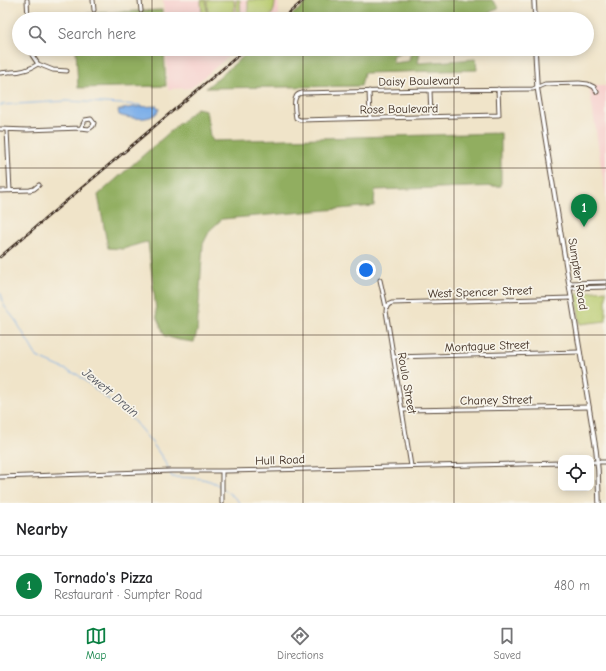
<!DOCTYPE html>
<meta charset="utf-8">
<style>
:root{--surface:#fff;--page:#f2f2f2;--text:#202124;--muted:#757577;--line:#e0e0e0;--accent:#0b8043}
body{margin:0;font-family:"Comic Neue",sans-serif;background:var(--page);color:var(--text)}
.controls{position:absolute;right:12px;bottom:12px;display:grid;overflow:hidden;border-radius:8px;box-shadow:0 2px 10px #0003}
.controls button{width:36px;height:36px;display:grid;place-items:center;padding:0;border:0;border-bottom:1px solid var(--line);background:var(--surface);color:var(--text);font:20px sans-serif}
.you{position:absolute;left:366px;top:270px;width:14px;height:14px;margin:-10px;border:3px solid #fff;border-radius:50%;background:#1a73e8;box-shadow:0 0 0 6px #1a73e833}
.badge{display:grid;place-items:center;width:26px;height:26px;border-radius:50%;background:var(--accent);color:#fff;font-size:13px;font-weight:700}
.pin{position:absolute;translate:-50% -33px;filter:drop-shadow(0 1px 2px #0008)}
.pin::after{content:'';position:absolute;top:21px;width:14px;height:12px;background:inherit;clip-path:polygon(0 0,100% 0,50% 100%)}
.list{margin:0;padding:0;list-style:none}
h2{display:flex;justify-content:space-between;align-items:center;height:52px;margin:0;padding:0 16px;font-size:17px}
h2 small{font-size:13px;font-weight:400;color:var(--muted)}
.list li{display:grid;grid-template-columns:26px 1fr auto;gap:12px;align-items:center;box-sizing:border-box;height:60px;padding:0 16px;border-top:1px solid var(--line)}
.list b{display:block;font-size:15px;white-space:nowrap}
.list p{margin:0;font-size:13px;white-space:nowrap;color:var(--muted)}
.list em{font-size:13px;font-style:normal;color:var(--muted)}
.icon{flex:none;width:22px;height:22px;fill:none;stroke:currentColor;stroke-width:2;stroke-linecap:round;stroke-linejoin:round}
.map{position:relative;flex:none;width:606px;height:503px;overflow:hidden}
.search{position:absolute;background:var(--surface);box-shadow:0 2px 10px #0003;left:12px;right:12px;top:12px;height:44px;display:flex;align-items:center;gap:10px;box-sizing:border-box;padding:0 14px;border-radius:22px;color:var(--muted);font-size:15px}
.sheet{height:112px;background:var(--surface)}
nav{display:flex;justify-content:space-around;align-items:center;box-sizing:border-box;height:56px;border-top:1px solid var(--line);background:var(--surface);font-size:11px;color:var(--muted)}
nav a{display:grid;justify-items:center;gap:2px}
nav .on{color:var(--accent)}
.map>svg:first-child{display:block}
.built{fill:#f7d0ce}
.green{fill:#b7ca6d;stroke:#797a46}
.forest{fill:#91ae60;stroke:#666c3f}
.water{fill:#7dafe9;stroke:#5c6c84}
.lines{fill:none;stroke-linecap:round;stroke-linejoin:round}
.stream{stroke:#7dafe9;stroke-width:1}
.minor-casing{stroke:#564638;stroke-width:5}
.tertiary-casing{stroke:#564638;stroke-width:5.5}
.minor{stroke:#fff;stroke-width:3}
.tertiary{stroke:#fff;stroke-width:3.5}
.rail-casing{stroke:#3b2a1e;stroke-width:2.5}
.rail{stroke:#f7f3e8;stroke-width:1;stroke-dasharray:3;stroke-linecap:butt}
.grid{fill:none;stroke:#3b2a1e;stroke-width:1;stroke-opacity:0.55}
.labels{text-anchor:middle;stroke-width:3.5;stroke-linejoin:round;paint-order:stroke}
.street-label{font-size:12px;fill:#3b2a1e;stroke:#f7f3e8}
.water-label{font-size:13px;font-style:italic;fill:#4f525b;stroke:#f7f3e8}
</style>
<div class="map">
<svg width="606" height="503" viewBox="0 0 606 503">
<rect width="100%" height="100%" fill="#f7f3e8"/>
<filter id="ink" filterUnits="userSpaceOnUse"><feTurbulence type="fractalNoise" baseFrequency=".025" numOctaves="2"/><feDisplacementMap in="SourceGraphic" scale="8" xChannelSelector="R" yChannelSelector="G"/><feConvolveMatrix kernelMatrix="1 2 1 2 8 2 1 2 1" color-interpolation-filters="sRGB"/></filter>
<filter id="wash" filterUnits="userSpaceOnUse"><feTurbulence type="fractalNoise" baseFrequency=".012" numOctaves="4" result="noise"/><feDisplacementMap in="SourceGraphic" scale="16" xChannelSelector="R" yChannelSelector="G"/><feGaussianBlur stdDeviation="0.9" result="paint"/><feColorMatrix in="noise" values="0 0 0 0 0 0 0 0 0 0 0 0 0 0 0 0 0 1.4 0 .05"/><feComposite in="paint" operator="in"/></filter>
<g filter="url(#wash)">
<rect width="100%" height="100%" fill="#f0e4c9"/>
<path class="built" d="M163 0H278L279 14 273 19H164Z
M166 49H237L191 88 168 89Z
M589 86H606V197Z"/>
<path class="green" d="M201 0H206L207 19H202Z
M207 0H234L235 19H208Z
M236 0H240L241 19H237Z
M248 0H275C275 7 274 15 267 19H248Z
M211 49H235C228 55 218 54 211 49Z
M606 290V321L580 324 576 293Z"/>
<path class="forest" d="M310 0H492L499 8 483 16 500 17V19H287Z
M162 10V19H75L74 14Z
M76 49H164L166 86 78 88Z
M252 49H409L392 56 393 63 409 61 410 55 414 52H420L418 63 476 59 477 70 364 73 361 86 206 88Z
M197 108 206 110 210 136 213 141 501 133V186L375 190 374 206 222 219 210 230 203 244 197 332 194 342 179 340 165 336 157 318 148 242 142 243 123 249 108 248 98 195Z"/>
<path class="water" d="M157 106 159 109C155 122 129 119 119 115L118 110 134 107Z"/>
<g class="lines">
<path class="stream" d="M0 105 67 101 141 105
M0 293 1 294 5 307 16 321 37 357 78 375 133 420 153 444 166 463 172 477C188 478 207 476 221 487
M223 489 234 497 240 503"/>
</g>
</g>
<g filter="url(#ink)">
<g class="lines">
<defs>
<path id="minor" d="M27 0 28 19
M93 0 94 10
M140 0 141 11
M30 49 32 55 38 64
M11 72C21 72 29 70 38 64L53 70 67 71
M0 73 9 72
M498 89 499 115 300 120 296 118C295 112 293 102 296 97 297 94 299 94 302 93L430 90 533 89 545 84 579 83 588 84 594 87 597 92
M430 90 431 117
M369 91 370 118
M0 129 27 130 81 128 89 129 93 126 94 123 91 119 85 120 81 128
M7 130 10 191
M0 191 30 190 34 189 39 185
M380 280 386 307
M569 283 606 282
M570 288 606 287
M393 357 580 352
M403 410 589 407
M591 462H606
M411 466 386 311C386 307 388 304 392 303L571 298
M222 471V503
M0 477 171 471H226L561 463"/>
<path id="tertiary" d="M534 0 535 19
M535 49 537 86 544 130 596 450 598 470 599 503"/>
</defs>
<use href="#minor" class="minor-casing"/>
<use href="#tertiary" class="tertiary-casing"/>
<use href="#minor" class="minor"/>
<use href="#tertiary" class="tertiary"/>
<defs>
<path id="rail" d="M282 19 304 0
M0 257 246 49"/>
</defs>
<use href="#rail" class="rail-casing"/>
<use href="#rail" class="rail"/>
</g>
</g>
<path class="grid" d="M152 0V19M303 0V19M454 0V19M152 49V503M303 49V503M454 49V503M0 168H606M0 335H606"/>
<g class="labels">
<g class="street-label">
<text transform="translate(419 81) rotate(-1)" y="4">Daisy Boulevard</text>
<text transform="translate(399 109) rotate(-1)" y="4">Rose Boulevard</text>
<text transform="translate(578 274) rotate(81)" y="4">Sumpter Road</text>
<text transform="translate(480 292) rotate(-2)" y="4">West Spencer Street</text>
<text transform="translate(487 346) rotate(-2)" y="4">Montague Street</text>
<text transform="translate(407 383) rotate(80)" y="4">Roulo Street</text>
<text transform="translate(496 400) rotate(-1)" y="4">Chaney Street</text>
<text transform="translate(280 460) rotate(-2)" y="4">Hull Road</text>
</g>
<g class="water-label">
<text transform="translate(111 392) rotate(40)" y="5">Jewett Drain</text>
</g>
</g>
</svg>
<div class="controls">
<button><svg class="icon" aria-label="locate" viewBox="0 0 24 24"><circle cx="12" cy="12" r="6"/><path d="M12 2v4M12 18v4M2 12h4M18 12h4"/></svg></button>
</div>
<div class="you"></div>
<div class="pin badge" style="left:584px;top:227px">1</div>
<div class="search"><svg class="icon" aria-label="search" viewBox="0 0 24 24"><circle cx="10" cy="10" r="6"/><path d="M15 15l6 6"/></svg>Search here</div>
</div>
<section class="sheet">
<h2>Nearby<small></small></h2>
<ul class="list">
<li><span class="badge">1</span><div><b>Tornado's Pizza</b><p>Restaurant · Sumpter Road</p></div><em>480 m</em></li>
</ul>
</section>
<nav>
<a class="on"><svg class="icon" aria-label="map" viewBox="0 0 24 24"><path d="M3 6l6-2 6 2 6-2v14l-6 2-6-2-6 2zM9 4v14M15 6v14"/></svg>Map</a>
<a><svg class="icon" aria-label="directions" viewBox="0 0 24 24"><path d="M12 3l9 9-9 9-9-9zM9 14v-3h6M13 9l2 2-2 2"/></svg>Directions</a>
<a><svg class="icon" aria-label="saved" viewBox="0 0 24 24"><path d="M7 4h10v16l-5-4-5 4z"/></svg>Saved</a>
</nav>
